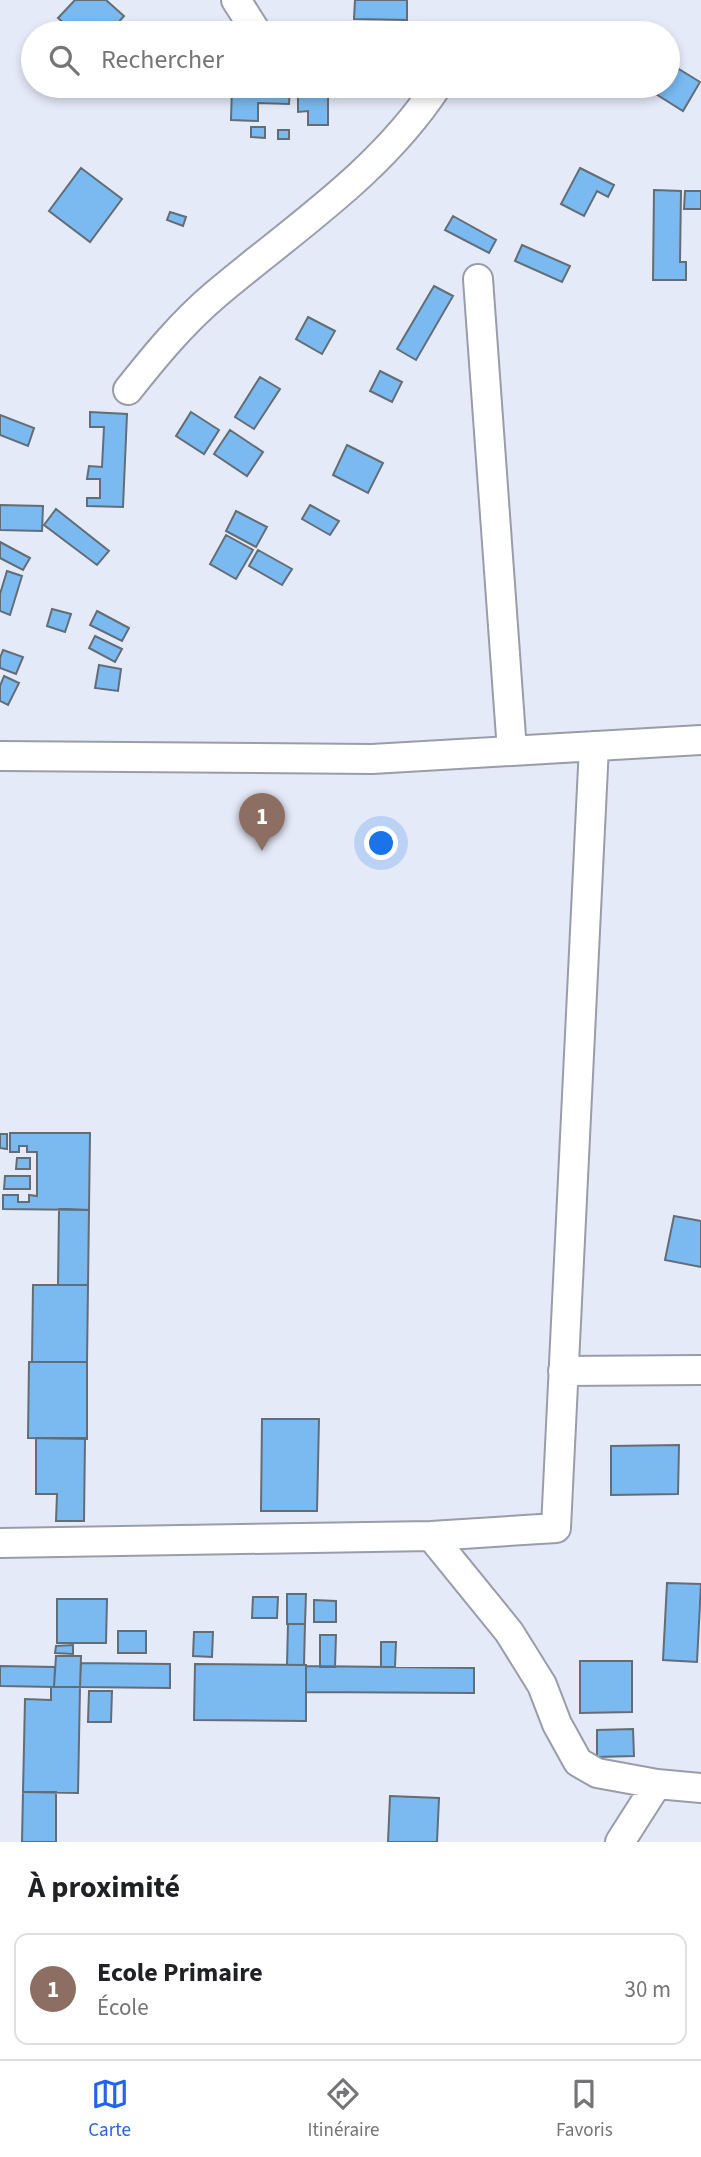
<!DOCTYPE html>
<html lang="fr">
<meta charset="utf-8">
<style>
:root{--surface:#fff;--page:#f2f2f2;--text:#202124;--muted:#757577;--line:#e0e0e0;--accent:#2563eb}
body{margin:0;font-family:"Source Sans 3",sans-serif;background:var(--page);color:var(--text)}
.you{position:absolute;left:382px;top:844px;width:24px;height:24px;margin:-18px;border:5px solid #fff;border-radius:50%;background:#1a73e8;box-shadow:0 0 0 10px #1a73e833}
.badge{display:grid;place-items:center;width:46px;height:46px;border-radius:50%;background:var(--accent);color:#fff;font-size:23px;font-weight:700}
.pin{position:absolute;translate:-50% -58px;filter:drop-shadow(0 2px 4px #0008)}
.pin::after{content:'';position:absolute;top:37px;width:24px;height:21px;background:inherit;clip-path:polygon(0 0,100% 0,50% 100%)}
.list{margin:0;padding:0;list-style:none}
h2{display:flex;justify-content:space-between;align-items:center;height:91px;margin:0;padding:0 28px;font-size:30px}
h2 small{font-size:23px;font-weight:400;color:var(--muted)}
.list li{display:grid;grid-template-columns:46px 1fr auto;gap:21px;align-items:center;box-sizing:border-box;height:112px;margin:0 14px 14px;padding:0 14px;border:2px solid var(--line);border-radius:14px}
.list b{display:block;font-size:26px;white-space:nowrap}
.list p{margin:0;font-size:23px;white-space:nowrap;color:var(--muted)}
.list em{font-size:23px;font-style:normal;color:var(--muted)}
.icon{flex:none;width:38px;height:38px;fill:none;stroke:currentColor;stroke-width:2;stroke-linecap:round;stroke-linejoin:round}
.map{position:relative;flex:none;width:701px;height:1842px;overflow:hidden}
.search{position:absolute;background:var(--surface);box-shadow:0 4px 10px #0003;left:21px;right:21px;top:21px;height:77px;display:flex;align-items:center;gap:18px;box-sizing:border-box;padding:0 24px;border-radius:38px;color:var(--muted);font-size:26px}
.sheet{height:217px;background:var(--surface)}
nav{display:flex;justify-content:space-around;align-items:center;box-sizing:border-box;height:98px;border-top:2px solid var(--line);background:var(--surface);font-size:19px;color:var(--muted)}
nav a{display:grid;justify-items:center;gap:4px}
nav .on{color:var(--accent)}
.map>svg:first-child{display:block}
.building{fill:#7abaf0;stroke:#626d76;stroke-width:2}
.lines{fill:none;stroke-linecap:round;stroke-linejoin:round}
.street-casing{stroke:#999daa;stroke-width:32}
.street{stroke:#fff;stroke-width:28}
</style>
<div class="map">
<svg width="701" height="1842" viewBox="0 0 701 1842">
<rect width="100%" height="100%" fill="#e5eaf8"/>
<path class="building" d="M75 0H106L124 16 109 33H75L58 18Z
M355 0H407V20L354 19Z
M669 63 700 82 683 111 651 91 654 86H668Z
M232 86H290L289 104 258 103V121L231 120Z
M298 88H328V125H308V111L298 112Z
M251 127H265V138L251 137Z
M278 130H289V139H278Z
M81 168 122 199 90 242 49 211Z
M580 168 614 185 608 197 597 191 584 216 561 204Z
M654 190 681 191 680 262H686V280H653Z
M685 191H701V209H684Z
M170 212 186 217 183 226 167 220Z
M453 216 496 240 489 253 445 230Z
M522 245 570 266 562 282 515 261Z
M434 286 453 296 416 360 397 349Z
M308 317 335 331 322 354 296 339Z
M380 371 402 382 392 402 370 391Z
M260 377 280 389 254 429 235 417Z
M90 412 127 414 123 507 87 506V498H100V479H87L89 466 102 467 104 427H90Z
M191 412 219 430 204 454 176 436Z
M0 415 34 428 28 446 0 435Z
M230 430 263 452 247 476 214 454Z
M347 445 383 463 368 493 333 475Z
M0 505 43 506 42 531 0 530Z
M310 505 339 521 330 535 302 519Z
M56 509 109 551 97 565 44 525Z
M236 511 267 527 256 547 226 531Z
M226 535 253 550 236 579 210 564Z
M0 542 30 558 23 570 0 558Z
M258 550 292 569 282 585 249 566Z
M7 571 22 576 10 615 0 611V594Z
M52 609 71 614 65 632 47 626Z
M97 611 129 628 122 641 90 625Z
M95 636 122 649 115 662 89 648Z
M3 650 23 657 16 674 0 668V658Z
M99 665 121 669 118 691 95 688Z
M4 676 19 683 8 705 0 701V686Z
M10 1133H90L89 1210 3 1209V1195H18V1202H29V1195L37 1196V1152H27V1146H19V1152H10Z
M0 1134H7V1149L0 1148Z
M17 1158H30V1169H16Z
M5 1176H30V1189H4Z
M59 1209 89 1210 88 1285H58Z
M674 1216 701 1221V1267L665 1260Z
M33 1285H88L87 1362H32Z
M29 1362H87V1439L28 1438Z
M262 1419H319L317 1511H261Z
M36 1438H85L84 1521H56L57 1494H36Z
M679 1445 678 1494 611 1495V1446Z
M667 1583 701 1584 697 1662 663 1660Z
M287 1594H306L305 1624H287Z
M253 1597H278L277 1618H252Z
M57 1599H107L106 1643H57Z
M314 1600 336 1601V1622H314Z
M288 1624H305L304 1665H287Z
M118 1631H146V1653H118Z
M194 1632H213L212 1657 193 1656Z
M320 1635H336L335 1667H320Z
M381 1642H396L395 1667H381Z
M73 1645V1654L55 1653 56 1646Z
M56 1656H81L80 1687H54Z
M580 1661H632V1712L580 1713Z
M81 1663 170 1664V1688L80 1687Z
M195 1664 306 1665V1721L194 1720Z
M0 1666 55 1667 54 1687 0 1686Z
M306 1666 474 1668V1693L306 1692Z
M51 1687H80L78 1793 23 1792 25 1699 51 1700Z
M89 1691H112L111 1722H88Z
M633 1729 634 1756 597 1757V1730Z
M23 1792H56V1842H22Z
M390 1796 439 1798 437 1842H388Z"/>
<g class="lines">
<defs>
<path id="street" d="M236 0 257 33
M478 279 512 751
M128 390C155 356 182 323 215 295 293 229 380 173 437 86
M0 756 372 759 701 740
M563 1371 701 1370
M431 1536 509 1632 542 1685 557 1724 578 1762 597 1773 657 1784 701 1788
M0 1543 431 1536 556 1528 594 746
M620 1842 657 1784"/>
</defs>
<use href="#street" class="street-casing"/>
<use href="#street" class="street"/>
</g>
</svg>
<div class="you"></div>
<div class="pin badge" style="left:262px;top:851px;background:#8d6e63">1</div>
<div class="search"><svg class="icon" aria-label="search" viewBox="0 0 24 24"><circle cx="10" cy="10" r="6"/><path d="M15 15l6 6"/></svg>Rechercher</div>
</div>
<section class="sheet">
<h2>À proximité<small></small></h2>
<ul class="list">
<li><span class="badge" style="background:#8d6e63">1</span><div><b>Ecole Primaire</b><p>École</p></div><em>30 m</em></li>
</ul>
</section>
<nav>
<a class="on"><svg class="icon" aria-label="map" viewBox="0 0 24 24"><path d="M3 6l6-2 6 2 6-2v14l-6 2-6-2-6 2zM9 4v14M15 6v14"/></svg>Carte</a>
<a><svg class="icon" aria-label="directions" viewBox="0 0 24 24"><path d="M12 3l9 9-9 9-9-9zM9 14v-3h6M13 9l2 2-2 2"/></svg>Itinéraire</a>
<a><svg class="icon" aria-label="saved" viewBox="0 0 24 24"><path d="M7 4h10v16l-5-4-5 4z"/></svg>Favoris</a>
</nav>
